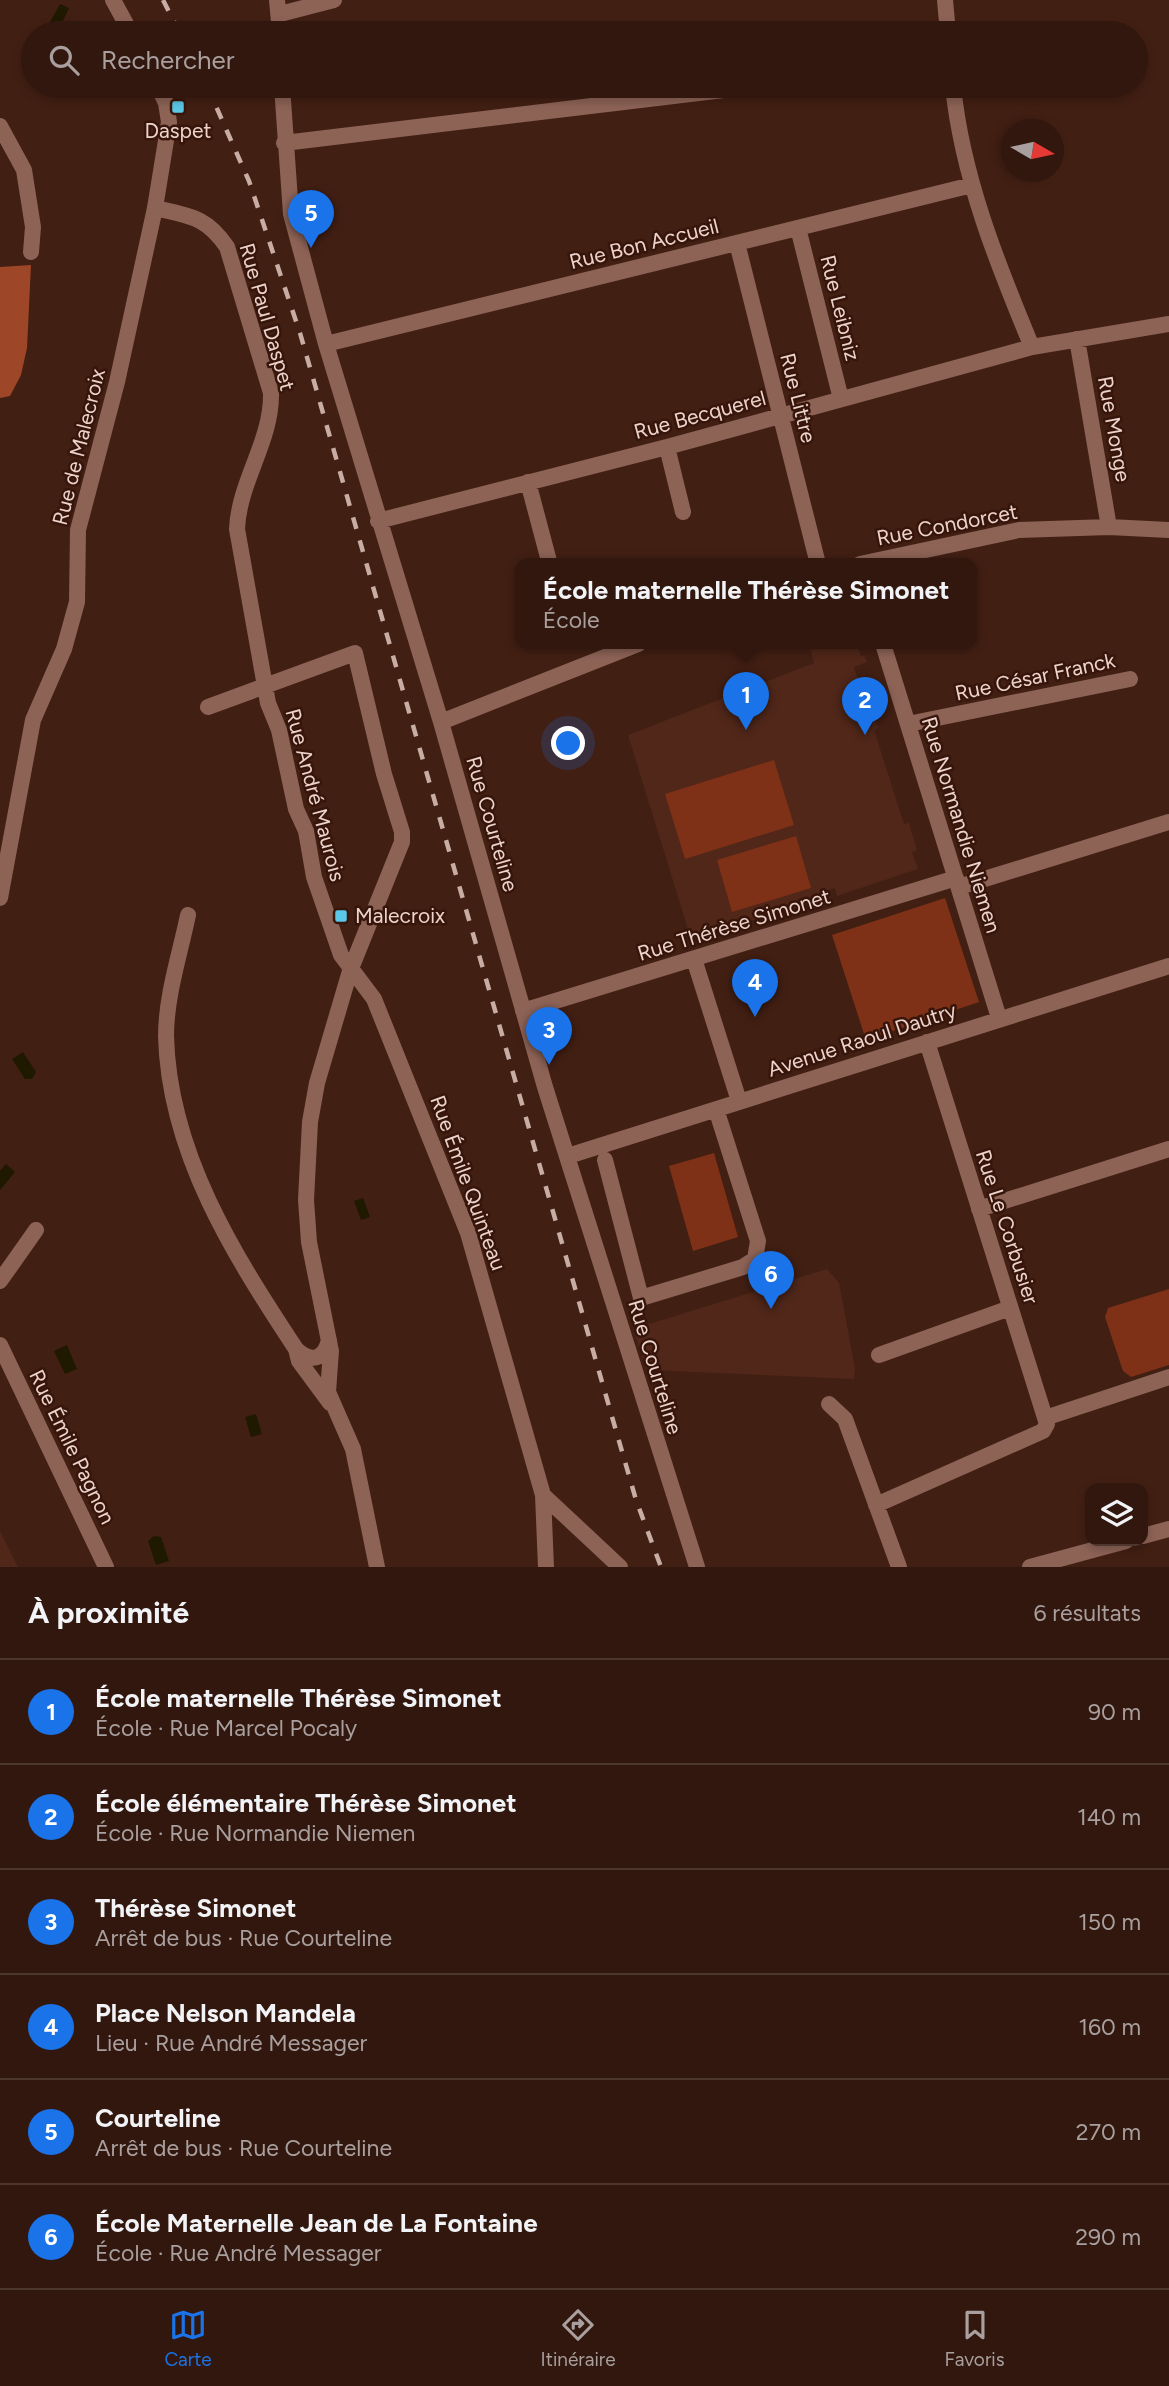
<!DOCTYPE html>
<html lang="fr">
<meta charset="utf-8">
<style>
:root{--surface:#32170e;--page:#3d241c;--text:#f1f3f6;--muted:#a89f9e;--line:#4d362e;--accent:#1a73e8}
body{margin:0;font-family:Figtree,sans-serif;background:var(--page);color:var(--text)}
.controls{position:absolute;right:21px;bottom:21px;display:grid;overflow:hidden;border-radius:14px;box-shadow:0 4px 10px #0003}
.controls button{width:63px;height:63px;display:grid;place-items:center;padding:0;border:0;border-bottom:2px solid var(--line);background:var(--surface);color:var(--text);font:35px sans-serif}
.compass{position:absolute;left:1001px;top:119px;width:63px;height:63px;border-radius:50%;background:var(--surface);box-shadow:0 4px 10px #0003;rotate:99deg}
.you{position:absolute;left:569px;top:744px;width:24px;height:24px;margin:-18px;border:5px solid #fff;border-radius:50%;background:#1a73e8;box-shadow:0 0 0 10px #1a73e833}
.badge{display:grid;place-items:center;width:46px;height:46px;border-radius:50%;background:var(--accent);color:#fff;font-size:23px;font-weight:700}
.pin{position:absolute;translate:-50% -58px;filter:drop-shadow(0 2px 4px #0008)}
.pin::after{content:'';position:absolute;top:37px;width:24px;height:21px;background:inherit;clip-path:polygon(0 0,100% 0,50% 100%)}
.popup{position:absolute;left:515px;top:558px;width:462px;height:91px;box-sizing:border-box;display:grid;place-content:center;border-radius:14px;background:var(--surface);filter:drop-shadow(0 2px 5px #0005);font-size:23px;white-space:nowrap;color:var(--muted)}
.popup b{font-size:26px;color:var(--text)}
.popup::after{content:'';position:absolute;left:50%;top:100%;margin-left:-14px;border:14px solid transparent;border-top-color:var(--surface)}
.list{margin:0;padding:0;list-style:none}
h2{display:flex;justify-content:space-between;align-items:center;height:91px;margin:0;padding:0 28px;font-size:30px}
h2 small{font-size:23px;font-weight:400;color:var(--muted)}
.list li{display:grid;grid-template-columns:46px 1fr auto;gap:21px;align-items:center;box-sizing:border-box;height:105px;padding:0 28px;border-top:2px solid var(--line)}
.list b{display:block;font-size:26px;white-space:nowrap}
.list p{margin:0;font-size:23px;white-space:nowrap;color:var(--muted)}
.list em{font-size:23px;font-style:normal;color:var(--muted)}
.icon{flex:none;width:38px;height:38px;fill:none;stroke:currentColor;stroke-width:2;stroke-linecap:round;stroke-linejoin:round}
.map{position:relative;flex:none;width:1169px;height:1567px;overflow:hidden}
.search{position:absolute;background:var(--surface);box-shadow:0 4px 10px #0003;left:21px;right:21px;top:21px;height:77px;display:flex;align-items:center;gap:18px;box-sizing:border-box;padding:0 24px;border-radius:38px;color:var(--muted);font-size:26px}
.sheet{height:721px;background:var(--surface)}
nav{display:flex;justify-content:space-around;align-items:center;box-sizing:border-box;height:98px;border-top:2px solid var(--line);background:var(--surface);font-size:19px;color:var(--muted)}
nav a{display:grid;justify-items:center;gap:4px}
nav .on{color:var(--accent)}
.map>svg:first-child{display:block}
.built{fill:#502719}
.green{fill:#7e3116}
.forest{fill:#9e4628}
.water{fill:#1f1900}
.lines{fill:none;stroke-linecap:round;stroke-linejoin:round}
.minor{stroke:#8d6356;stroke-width:16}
.rail{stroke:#c8ada5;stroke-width:4.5;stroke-dasharray:12 12;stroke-linecap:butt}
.poi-dot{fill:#5ac8e6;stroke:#37150a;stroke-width:2.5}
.labels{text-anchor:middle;stroke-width:5;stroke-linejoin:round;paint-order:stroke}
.poi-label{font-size:21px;fill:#ecd4cc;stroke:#37150a}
.street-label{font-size:21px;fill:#ecd4cc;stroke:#37150a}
</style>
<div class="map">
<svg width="1169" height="1567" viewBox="0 0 1169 1567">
<rect width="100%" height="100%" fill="#421f13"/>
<path class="built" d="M809 644H857L861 656 865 655 867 662 854 667 865 702 870 701 878 728 874 730 904 824 909 823 917 850 912 852 918 869 837 896 835 888 819 893 821 900 691 939 628 735 814 663Z
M827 1269 839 1283 855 1368 854 1379 647 1370 633 1329Z
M0 1531 18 1567H0Z"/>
<path class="green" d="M774 760 794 825 685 859 665 794Z
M796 836 811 888 732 912 717 860Z
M945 898 979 1002 866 1040 832 935Z
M714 1153 738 1237 693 1251 669 1166Z
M1169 1289V1365L1131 1377 1123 1371 1105 1317 1108 1308Z"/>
<path class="forest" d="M31 265 27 348 21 375 10 396 0 398V267Z"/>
<path class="water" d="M60 4 69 8 60 27 50 22Z
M23 1052 36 1072 32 1079H25L12 1059Z
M6 1164 15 1172 0 1190V1171Z
M363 1198 370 1217 361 1220 354 1201Z
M67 1345 77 1369 65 1374 54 1351Z
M256 1414 262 1434 251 1437 245 1417Z
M154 1536 161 1537 169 1561 156 1565 148 1541Z"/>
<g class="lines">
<path class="minor" d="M113 0 131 33
M277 0 280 33
M945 0 948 33
M280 14 334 0
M282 86 291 214 326 344 441 722 545 1087 697 1567
M953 86C962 176 997 263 1032 347
M0 126 24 170 33 227 31 252
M284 143 757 86
M155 208C189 216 206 216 227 247L271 393C272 441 239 481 237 529L268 703 279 730 296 809 306 831 314 877 341 955 374 999 468 1233 543 1495 546 1567
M798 228 841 399
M737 243 818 564
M1077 339 1109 527
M326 344 972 185
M667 447 683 512
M528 482 549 561
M378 521 667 447 1032 347 1169 324
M860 564 1019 530 1109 527 1169 530
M883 644 999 1018
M208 707 355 653 384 774 402 832V842L350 971 317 1083 310 1122 306 1200 309 1242 331 1351 328 1392 353 1449 377 1567
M441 722 638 644
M908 724 1130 679
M959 887 1169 822
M0 898 33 720 64 649 77 602 78 530 117 382 155 208 169 122 166 103 158 86
M188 915C180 954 166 996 166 1036 169 1153 234 1255 296 1349 311 1363 324 1360 329 1340
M694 959 739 1101
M523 1011 956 878
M568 1156 1169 966
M605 1160 641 1298 743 1267 755 1259 758 1241 716 1109
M979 1209 1169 1149
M0 1281 36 1230
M0 1345 106 1567
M296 1349 299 1361 330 1403
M879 1355 1010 1308
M829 1404 845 1419 899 1567
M1045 1418 1169 1377
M543 1495 620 1567
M876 1505 1043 1431 1047 1424 927 1042
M1143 1536 1169 1529
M1030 1567 1126 1541"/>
<path class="rail" d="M163 0 180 33
M207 86 249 181 300 333 636 1500 661 1567"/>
</g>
<g class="poi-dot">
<rect x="171" y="100" width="14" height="14" rx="3.5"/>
<rect x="334" y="909" width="14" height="14" rx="3.5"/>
</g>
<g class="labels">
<g class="poi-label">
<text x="178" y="138">Daspet</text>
<text x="355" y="923" text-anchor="start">Malecroix</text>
</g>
<g class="street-label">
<text transform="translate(644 244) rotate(-14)" y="7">Rue Bon Accueil</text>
<text transform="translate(840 308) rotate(76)" y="7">Rue Leibniz</text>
<text transform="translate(267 317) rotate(74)" y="7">Rue Paul Daspet</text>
<text transform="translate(798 398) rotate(76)" y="7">Rue Littre</text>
<text transform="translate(700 415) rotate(-15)" y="7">Rue Becquerel</text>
<text transform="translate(1114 429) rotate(80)" y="7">Rue Monge</text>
<text transform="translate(79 447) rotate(-76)" y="7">Rue de Malecroix</text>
<text transform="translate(947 525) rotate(-11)" y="7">Rue Condorcet</text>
<text transform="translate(1035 677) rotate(-12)" y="7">Rue César Franck</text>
<text transform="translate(315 795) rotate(75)" y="7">Rue André Maurois</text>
<text transform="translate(492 824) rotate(74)" y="7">Rue Courteline</text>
<text transform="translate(961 825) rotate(73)" y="7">Rue Normandie Niemen</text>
<text transform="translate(734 925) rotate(-17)" y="7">Rue Thérèse Simonet</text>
<text transform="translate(862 1040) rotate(-18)" y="7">Avenue Raoul Dautry</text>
<text transform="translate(468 1183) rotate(70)" y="7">Rue Émile Quinteau</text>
<text transform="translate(1007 1227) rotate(72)" y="7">Rue Le Corbusier</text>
<text transform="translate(655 1367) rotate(73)" y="7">Rue Courteline</text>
<text transform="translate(72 1447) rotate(64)" y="7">Rue Émile Pagnon</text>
</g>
</g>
</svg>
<div class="controls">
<button><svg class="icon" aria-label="layers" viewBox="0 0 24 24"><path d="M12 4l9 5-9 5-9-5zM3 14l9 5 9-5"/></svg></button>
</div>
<svg class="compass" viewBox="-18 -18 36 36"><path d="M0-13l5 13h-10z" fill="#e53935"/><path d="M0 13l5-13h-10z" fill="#a89f9e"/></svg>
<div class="you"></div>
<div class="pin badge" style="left:746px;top:730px">1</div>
<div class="popup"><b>École maternelle Thérèse Simonet</b>École</div>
<div class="pin badge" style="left:865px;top:735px">2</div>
<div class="pin badge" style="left:549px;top:1065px">3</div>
<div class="pin badge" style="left:755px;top:1017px">4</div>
<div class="pin badge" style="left:311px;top:248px">5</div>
<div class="pin badge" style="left:771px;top:1309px">6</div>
<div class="search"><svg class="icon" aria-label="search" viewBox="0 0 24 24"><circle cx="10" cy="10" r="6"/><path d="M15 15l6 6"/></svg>Rechercher</div>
</div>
<section class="sheet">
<h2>À proximité<small>6 résultats</small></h2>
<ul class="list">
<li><span class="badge">1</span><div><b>École maternelle Thérèse Simonet</b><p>École · Rue Marcel Pocaly</p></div><em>90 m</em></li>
<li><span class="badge">2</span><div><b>École élémentaire Thérèse Simonet</b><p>École · Rue Normandie Niemen</p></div><em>140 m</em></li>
<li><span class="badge">3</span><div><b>Thérèse Simonet</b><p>Arrêt de bus · Rue Courteline</p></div><em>150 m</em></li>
<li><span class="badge">4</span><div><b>Place Nelson Mandela</b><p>Lieu · Rue André Messager</p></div><em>160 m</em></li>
<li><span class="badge">5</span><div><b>Courteline</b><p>Arrêt de bus · Rue Courteline</p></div><em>270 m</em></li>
<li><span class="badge">6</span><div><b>École Maternelle Jean de La Fontaine</b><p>École · Rue André Messager</p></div><em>290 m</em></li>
</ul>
</section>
<nav>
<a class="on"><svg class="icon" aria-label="map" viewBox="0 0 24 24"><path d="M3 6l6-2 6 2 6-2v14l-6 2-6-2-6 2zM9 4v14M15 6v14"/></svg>Carte</a>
<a><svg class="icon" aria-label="directions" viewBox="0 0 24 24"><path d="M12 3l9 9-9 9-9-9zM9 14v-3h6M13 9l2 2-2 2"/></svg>Itinéraire</a>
<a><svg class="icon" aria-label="saved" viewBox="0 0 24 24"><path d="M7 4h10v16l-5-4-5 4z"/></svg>Favoris</a>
</nav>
